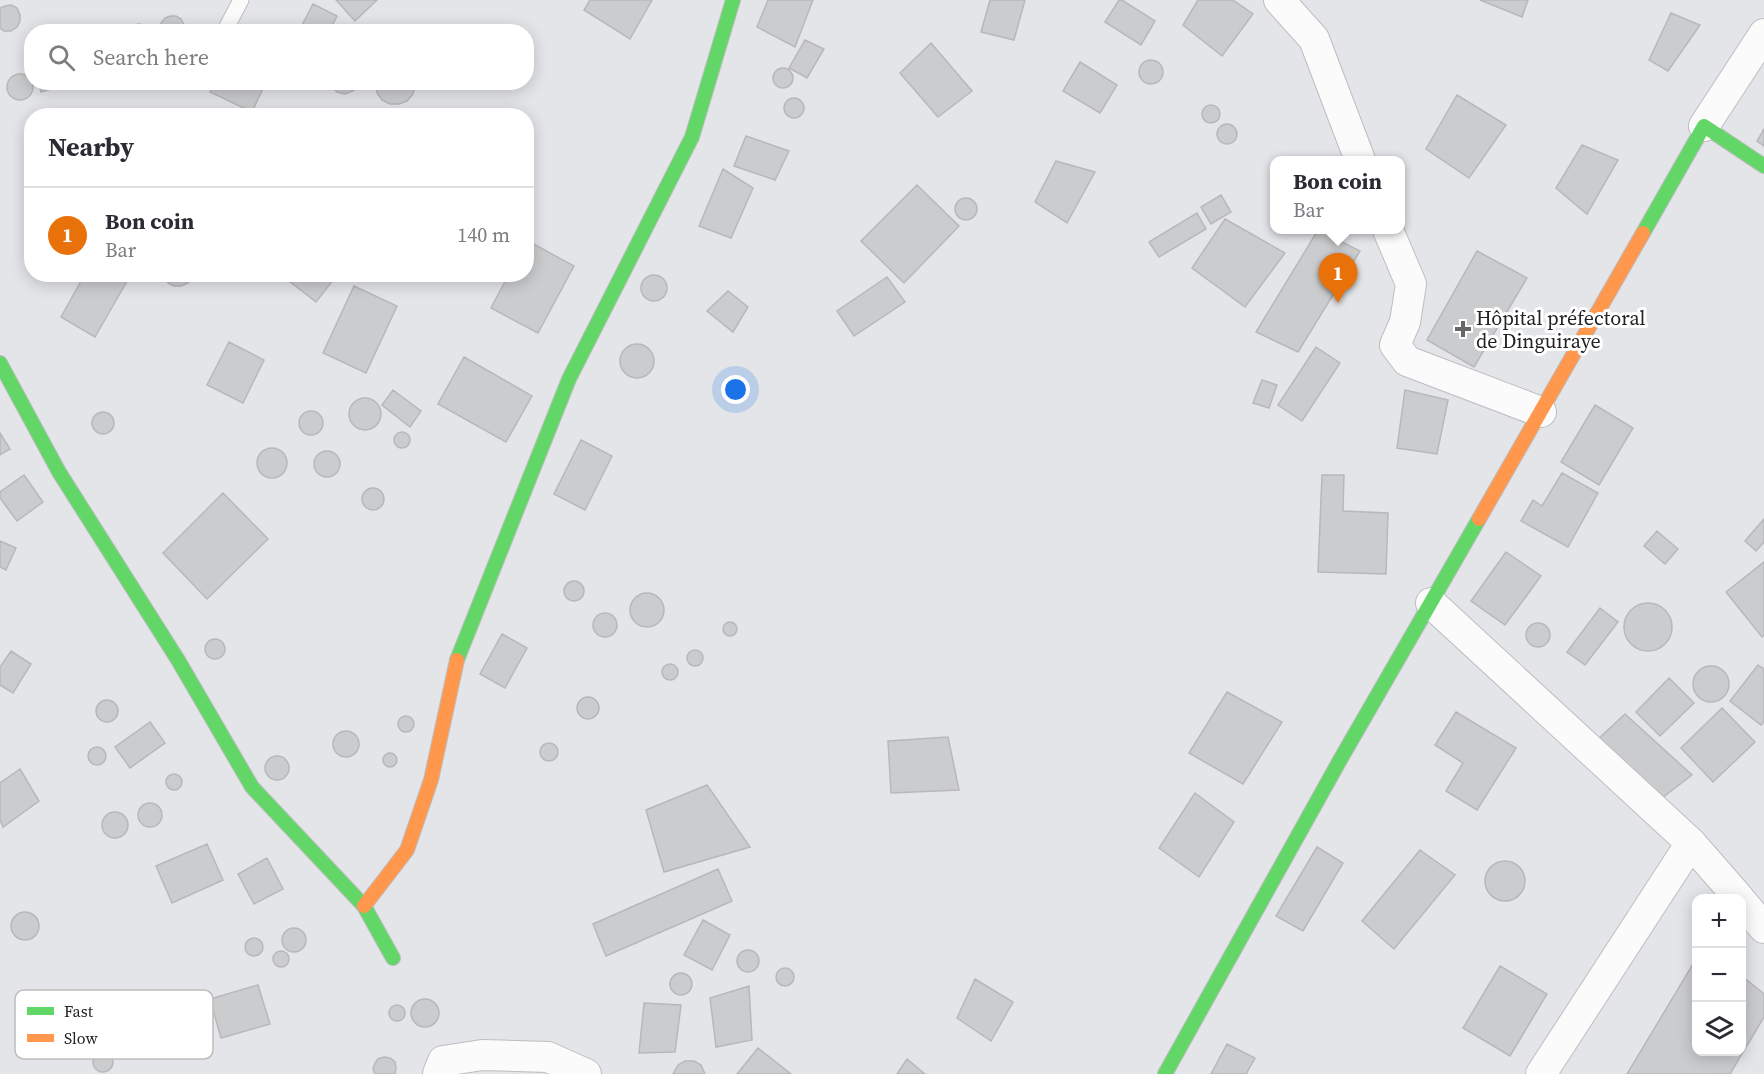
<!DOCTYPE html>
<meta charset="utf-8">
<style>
:root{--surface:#fff;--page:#f7f7f7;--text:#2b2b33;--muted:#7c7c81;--line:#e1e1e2;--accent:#111827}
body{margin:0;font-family:"Source Serif 4",serif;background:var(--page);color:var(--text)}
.controls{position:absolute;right:18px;bottom:18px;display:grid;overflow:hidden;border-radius:12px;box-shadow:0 3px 15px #0003}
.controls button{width:54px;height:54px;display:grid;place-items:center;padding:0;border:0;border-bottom:2px solid var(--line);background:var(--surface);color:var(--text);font:30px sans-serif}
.you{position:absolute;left:736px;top:390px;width:21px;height:21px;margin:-15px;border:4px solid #fff;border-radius:50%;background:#1a73e8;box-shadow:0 0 0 9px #1a73e833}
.badge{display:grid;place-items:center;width:39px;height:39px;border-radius:50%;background:var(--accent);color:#fff;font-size:20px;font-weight:700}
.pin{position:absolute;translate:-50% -50px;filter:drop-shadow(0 2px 3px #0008)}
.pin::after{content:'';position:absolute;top:32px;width:21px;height:18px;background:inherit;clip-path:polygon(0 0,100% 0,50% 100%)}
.popup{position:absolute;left:1270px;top:156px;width:135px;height:78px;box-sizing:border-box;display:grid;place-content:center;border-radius:12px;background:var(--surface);filter:drop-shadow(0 2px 4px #0005);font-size:20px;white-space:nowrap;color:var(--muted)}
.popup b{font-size:22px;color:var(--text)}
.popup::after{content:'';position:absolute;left:50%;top:100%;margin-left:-12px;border:12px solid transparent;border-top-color:var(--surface)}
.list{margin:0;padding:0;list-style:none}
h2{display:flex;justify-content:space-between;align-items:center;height:78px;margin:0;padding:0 24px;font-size:26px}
h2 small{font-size:20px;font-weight:400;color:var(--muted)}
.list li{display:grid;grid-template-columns:39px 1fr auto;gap:18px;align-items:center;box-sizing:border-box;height:96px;padding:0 24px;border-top:2px solid var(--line)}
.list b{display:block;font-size:22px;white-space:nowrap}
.list p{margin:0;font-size:20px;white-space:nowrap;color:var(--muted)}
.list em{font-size:20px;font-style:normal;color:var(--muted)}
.icon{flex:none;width:33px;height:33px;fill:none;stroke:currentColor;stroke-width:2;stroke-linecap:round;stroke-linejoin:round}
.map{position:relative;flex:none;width:1764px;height:1074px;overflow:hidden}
.search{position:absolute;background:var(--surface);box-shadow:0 3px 15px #0003;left:24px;top:24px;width:510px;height:66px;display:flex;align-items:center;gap:15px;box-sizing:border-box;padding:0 21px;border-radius:24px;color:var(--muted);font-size:22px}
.panel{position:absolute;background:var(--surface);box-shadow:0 3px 15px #0003;left:24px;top:108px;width:510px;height:174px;border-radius:24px}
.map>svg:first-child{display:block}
.building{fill:#cbccce;stroke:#b8b8ba;stroke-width:1.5}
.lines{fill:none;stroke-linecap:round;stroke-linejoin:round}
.lane-casing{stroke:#bebec1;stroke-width:17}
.street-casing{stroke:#bebec1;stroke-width:32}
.fast-casing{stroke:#bebec1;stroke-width:16}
.slow-casing{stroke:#bebec1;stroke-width:16}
.lane{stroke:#fbfbfc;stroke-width:15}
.street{stroke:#fbfbfc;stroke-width:30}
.fast{stroke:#63d668;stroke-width:14}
.slow{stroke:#ff974d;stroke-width:14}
.poi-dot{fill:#666769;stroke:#fff;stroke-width:2}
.labels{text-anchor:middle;stroke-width:6;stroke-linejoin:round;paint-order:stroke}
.poi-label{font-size:20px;fill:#222324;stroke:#fff;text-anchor:start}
.key{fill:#fff;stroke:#bdbdbd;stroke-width:1.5}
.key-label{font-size:16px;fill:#222324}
</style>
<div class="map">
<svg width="1764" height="1074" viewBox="0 0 1764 1074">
<rect width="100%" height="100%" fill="#e4e5e8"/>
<path class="building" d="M336 0H377L355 21Z
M590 0H652L630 39 584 10Z
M768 0H813L795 47 757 27Z
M990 0H1025L1014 40 981 32Z
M1119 0H1122L1155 21 1141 45 1105 22Z
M1198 0H1233L1253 14 1222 56 1183 25Z
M1480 0H1528L1522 17Z
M313 4 337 16 329 32H306L300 29Z
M11 5 17 8 20 15V21L17 27 11 31H4L0 28V8L5 6Z
M1671 13 1700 25 1668 71 1649 60Z
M170 16H176L181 19 184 25 183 32H162L161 23 165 18Z
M138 24 143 25 147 29 148 32H130L133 27Z
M805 40 824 49 807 78 789 68Z
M931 43 972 91 938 117 900 73Z
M1139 72a12 12 0 1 1 24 0a12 12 0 1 1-24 0Z
M1080 62 1117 85 1100 113 1063 91Z
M773 78a10 10 0 1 1 20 0a10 10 0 1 1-20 0Z
M7 87a13 13 0 1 1 26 0a13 13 0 1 1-26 0Z
M39 82H74L41 92Z
M214 82H266L252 112 210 92Z
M331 82H359L353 91 345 94 337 92 332 87Z
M376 82H414L415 86 413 94 407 101 399 104H390L382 100 377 93Z
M1457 95 1506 125 1469 178 1426 149Z
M784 108a10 10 0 1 1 20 0a10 10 0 1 1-20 0Z
M1202 114a9 9 0 1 1 18 0a9 9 0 1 1-18 0Z
M305 110 312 112 315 116H294L298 112Z
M1217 134a10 10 0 1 1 20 0a10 10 0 1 1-20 0Z
M1764 129V146L1757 141Z
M746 136 789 151 775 180 734 166Z
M1582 145 1618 160 1587 214 1556 188Z
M1056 161 1095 172 1067 223 1035 202Z
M723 169 753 188 731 238 699 226Z
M917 185 959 226 904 283 861 241Z
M1221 195 1231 212 1211 224 1201 207Z
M955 209a11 11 0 1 1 22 0a11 11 0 1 1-22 0Z
M1197 213 1206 229 1159 257 1149 242Z
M1225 219 1285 253 1245 307 1192 268Z
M1318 230 1360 251 1298 352 1256 332Z
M528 241 574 266 538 333 491 308 509 274H526Z
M1477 251 1527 278 1474 367 1427 340Z
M85 274H115L127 281 95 337 61 317Z
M164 274H191L188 283 181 286H174L168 283Z
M286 274H336L337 275 316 302 284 277Z
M641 288a13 13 0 1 1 26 0a13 13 0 1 1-26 0Z
M887 277 905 302 854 336 837 311Z
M354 286 397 306 366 373 323 353Z
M728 291 748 307 733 332 707 311Z
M229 342 264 360 243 403 207 385Z
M620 361a17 17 0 1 1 34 0a17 17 0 1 1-34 0Z
M1316 347 1340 363 1302 421 1278 405Z
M464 357 532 396 506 442 438 404Z
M1262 380 1277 385 1269 408 1253 403Z
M393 390 421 411 410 427 382 405Z
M1405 390 1448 400 1437 454 1397 448Z
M349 414a16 16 0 1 1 32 0a16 16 0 1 1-32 0Z
M1595 405 1633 428 1599 485 1561 462Z
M299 423a12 12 0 1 1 24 0a12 12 0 1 1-24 0Z
M92 423a11 11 0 1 1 22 0a11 11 0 1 1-22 0Z
M394 440a8 8 0 1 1 16 0a8 8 0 1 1-16 0Z
M0 433 10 449 0 455Z
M581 440 612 456 585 510 554 494Z
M257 463a15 15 0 1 1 30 0a15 15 0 1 1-30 0Z
M314 464a13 13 0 1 1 26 0a13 13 0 1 1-26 0Z
M1562 473 1598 493 1568 547 1521 521 1533 500 1542 506Z
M24 475 43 502 17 521 0 498V492Z
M1322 475H1344L1343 511 1388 513 1386 574 1318 572Z
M362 499a11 11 0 1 1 22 0a11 11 0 1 1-22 0Z
M223 493 268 539 207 599 163 553Z
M1764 519V542L1756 551 1745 541Z
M1657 531 1678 549 1665 564 1644 546Z
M0 541 16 548 6 570 0 567Z
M1506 552 1541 576 1505 625 1471 601Z
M1764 562V635L1762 637 1726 592Z
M564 591a10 10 0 1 1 20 0a10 10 0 1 1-20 0Z
M630 610a17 17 0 1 1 34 0a17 17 0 1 1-34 0Z
M1624 627a24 24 0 1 1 48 0a24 24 0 1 1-48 0Z
M1600 608 1618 622 1585 665 1567 652Z
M593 625a12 12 0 1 1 24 0a12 12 0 1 1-24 0Z
M723 629a7 7 0 1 1 14 0a7 7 0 1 1-14 0Z
M1526 635a12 12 0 1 1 24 0a12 12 0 1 1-24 0Z
M502 634 527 648 505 688 480 674Z
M205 649a10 10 0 1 1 20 0a10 10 0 1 1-20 0Z
M687 658a8 8 0 1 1 16 0a8 8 0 1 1-16 0Z
M11 651 31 664 13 693 0 685V667Z
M662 672a8 8 0 1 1 16 0a8 8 0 1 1-16 0Z
M1758 665 1764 669V722L1761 725 1730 701Z
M1693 684a18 18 0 1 1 36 0a18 18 0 1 1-36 0Z
M1669 678 1694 703 1660 736 1636 712Z
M1227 692 1282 722 1243 784 1189 753Z
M577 708a11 11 0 1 1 22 0a11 11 0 1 1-22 0Z
M96 711a11 11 0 1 1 22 0a11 11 0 1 1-22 0Z
M1722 708 1755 742 1713 782 1681 748Z
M1456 712 1516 748 1477 810 1446 791 1463 763 1435 745Z
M1625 714 1692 775 1658 801 1596 741Z
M398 724a8 8 0 1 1 16 0a8 8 0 1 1-16 0Z
M150 722 165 743 130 768 115 747Z
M333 744a13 13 0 1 1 26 0a13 13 0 1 1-26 0Z
M948 737 959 790 891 793 888 741Z
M540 752a9 9 0 1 1 18 0a9 9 0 1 1-18 0Z
M88 756a9 9 0 1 1 18 0a9 9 0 1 1-18 0Z
M383 760a7 7 0 1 1 14 0a7 7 0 1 1-14 0Z
M265 768a12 12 0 1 1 24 0a12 12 0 1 1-24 0Z
M20 769 39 801 3 827 0 820V783Z
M166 782a8 8 0 1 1 16 0a8 8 0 1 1-16 0Z
M707 785 750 847 664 872 646 810Z
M1195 793 1234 822 1199 877 1159 848Z
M138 815a12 12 0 1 1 24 0a12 12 0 1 1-24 0Z
M102 825a13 13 0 1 1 26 0a13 13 0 1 1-26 0Z
M207 844 223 880 172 903 156 866Z
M1317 847 1343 863 1303 931 1276 916Z
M1420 850 1455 875 1394 949 1362 921Z
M267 858 283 889 254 904 238 874Z
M1485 881a20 20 0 1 1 40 0a20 20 0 1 1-40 0Z
M718 869 732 901 606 956 593 924Z
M11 926a14 14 0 1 1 28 0a14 14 0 1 1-28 0Z
M703 920 730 935 712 970 684 955Z
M282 940a12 12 0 1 1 24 0a12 12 0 1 1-24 0Z
M245 947a9 9 0 1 1 18 0a9 9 0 1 1-18 0Z
M737 961a11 11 0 1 1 22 0a11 11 0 1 1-22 0Z
M273 959a8 8 0 1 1 16 0a8 8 0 1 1-16 0Z
M1696 959V1052H1742V976L1764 994V1017L1730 1074H1627Z
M1500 966 1547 994 1510 1056 1463 1028Z
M776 977a9 9 0 1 1 18 0a9 9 0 1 1-18 0Z
M670 984a11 11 0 1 1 22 0a11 11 0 1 1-22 0Z
M975 979 1013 1002 991 1041 957 1018Z
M258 985 270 1024 221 1038 210 999Z
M749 986 752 1040 716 1047 710 998Z
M411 1013a14 14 0 1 1 28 0a14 14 0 1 1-28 0Z
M644 1003 681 1005 675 1052 639 1053Z
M389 1013a8 8 0 1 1 16 0a8 8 0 1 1-16 0Z
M1227 1044 1255 1058 1246 1074H1211Z
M758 1048 791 1074H737Z
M93 1062a10 10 0 1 1 20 0a10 10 0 1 1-20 0Z
M384 1057 390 1058 395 1062 396 1068 395 1074H375L373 1069 375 1063 378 1059Z
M907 1059 925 1074H897Z
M685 1061H694L701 1065 705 1074H673L678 1065Z"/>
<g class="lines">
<defs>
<path id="lane" d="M224 32 241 0"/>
<path id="street" d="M1279 0 1314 39 1360 160
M1704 126 1764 34
M1388 230 1411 284 1405 322 1395 345 1407 361 1541 412
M1431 603 1691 843 1739 898
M1742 902 1764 928
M438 1074 443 1061 482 1055 548 1057 586 1074
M1541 1074 1691 843"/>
<path id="fast" d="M1643 233 1704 126 1764 166
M0 363 59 472 178 660 252 787 364 906 393 958
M457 660 569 379 692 137 733 0
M1165 1074 1340 760 1479 519"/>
<path id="slow" d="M1479 519 1643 233
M364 906 407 850 431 780 457 660"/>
</defs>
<use href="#lane" class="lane-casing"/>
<use href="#street" class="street-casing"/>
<use href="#fast" class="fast-casing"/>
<use href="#slow" class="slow-casing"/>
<use href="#lane" class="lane"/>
<use href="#street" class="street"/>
<use href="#fast" class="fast"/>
<use href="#slow" class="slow"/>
</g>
<path class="poi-dot" d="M1460 320h6v6h6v6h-6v6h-6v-6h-6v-6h6z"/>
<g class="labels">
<g class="poi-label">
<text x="1476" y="325">Hôpital préfectoral<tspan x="1476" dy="23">de Dinguiraye</tspan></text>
</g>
</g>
<rect x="15" y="990" width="198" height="69" rx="9" class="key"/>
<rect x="27" y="1007" width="27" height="8" fill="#63d668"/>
<rect x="27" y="1034" width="27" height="8" fill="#ff974d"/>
<g class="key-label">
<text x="64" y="1017">Fast</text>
<text x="64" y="1044">Slow</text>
</g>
</svg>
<div class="controls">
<button>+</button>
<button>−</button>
<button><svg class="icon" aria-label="layers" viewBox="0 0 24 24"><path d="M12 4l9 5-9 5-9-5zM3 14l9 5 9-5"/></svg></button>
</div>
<div class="you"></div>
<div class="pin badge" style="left:1338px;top:303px;background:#e8710a">1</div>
<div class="popup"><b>Bon coin</b>Bar</div>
<div class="search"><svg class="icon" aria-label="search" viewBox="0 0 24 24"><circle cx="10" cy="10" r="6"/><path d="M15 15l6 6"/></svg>Search here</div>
<section class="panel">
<h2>Nearby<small></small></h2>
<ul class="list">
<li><span class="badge" style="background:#e8710a">1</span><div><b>Bon coin</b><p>Bar</p></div><em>140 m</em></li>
</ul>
</section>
</div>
